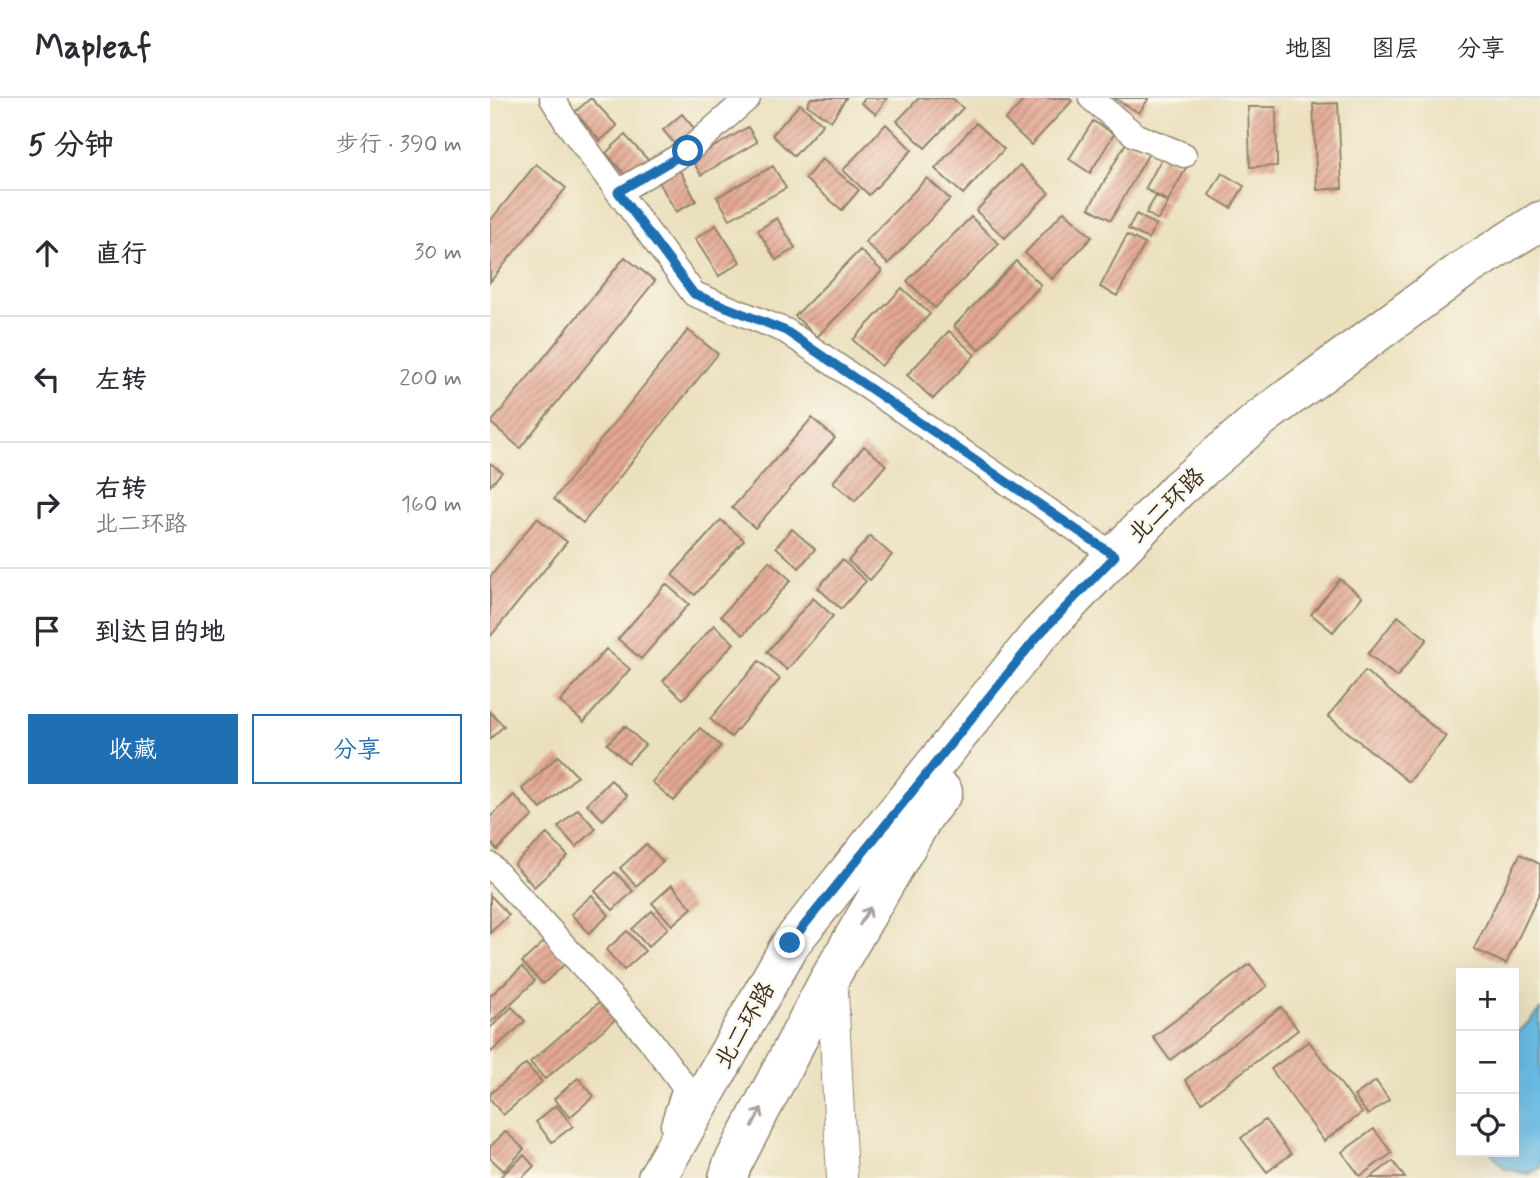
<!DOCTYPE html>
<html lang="zh">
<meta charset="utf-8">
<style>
:root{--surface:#fff;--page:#f2f2f3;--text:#2b2b33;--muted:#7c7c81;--line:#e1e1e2;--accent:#1f6fb2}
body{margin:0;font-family:Mynerve,"LXGW WenKai TC",sans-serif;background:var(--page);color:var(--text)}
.controls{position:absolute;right:21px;bottom:21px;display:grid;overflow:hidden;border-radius:0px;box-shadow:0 7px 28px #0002}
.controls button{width:63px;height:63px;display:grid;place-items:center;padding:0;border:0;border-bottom:2px solid var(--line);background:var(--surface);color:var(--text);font:35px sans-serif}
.stop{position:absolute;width:21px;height:21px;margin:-16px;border:5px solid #1f6fb2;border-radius:50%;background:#fff}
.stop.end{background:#1f6fb2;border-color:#fff;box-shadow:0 2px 7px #0008}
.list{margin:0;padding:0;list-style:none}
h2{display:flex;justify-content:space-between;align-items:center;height:91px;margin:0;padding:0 28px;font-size:30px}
h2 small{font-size:23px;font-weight:400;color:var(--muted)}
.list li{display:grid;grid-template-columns:46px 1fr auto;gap:21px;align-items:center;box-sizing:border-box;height:126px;padding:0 28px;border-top:2px solid var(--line)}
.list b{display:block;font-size:26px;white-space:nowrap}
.list p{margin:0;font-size:23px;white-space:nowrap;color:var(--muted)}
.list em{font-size:23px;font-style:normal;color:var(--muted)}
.actions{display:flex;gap:14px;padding:21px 28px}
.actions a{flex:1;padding:16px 0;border:2px solid var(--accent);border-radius:0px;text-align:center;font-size:24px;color:var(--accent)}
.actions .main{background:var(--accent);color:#fff}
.icon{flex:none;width:38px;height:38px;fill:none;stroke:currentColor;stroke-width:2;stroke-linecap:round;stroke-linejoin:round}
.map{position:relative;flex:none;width:1050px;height:1080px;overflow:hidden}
header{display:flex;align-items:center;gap:42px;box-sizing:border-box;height:98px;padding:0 35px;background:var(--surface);border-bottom:2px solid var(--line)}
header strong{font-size:33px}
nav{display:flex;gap:38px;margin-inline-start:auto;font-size:24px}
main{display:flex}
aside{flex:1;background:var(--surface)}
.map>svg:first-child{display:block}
.water{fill:#69bce5;stroke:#527382;stroke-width:2}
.building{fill:url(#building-hatch)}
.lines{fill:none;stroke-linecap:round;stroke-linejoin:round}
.minor-casing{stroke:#93856e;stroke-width:27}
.tertiary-casing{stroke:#93856e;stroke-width:32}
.primary-casing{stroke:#93856e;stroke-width:41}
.minor{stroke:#fff;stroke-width:24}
.tertiary{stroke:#fff;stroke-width:30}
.primary{stroke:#fff;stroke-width:38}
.oneway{stroke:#a79f9a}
.route{stroke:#1f6fb2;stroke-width:9}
.labels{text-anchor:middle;stroke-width:5;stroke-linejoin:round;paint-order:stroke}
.street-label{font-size:24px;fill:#3b2a1e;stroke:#fbf7ec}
</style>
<header>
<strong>Mapleaf</strong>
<nav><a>地图</a><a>图层</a><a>分享</a></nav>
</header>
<main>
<aside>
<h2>5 分钟<small>步行 · 390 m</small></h2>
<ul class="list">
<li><svg class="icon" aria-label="ahead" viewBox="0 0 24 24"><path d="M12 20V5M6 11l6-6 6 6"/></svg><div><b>直行</b></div><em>30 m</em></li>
<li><svg class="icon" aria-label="left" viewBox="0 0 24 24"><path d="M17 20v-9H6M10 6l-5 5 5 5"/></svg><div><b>左转</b></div><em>200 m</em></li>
<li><svg class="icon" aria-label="right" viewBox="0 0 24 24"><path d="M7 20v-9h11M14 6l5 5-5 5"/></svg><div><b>右转</b><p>北二环路</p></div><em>160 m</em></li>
<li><svg class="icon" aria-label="arrive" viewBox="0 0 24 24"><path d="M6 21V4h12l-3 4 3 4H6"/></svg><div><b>到达目的地</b></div></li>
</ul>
<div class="actions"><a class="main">收藏</a><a>分享</a></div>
</aside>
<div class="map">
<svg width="1050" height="1080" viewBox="0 0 1050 1080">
<defs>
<pattern id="building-hatch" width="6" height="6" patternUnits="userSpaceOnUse" patternTransform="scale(1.75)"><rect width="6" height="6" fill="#e3a893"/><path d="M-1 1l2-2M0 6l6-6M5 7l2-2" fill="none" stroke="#b98977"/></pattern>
</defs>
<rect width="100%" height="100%" fill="#fbf7ec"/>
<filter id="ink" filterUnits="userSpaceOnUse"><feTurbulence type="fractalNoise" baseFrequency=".0143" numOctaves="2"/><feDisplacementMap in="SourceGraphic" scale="14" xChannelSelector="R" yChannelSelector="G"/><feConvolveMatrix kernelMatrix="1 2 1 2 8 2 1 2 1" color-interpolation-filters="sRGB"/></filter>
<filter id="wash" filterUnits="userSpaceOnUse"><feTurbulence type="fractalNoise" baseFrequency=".00686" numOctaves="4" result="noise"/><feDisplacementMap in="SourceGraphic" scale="28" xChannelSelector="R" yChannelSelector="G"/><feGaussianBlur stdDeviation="1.57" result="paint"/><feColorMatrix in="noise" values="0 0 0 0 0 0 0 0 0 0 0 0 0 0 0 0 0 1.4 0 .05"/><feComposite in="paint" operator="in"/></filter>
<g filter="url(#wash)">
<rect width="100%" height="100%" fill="#ebe0be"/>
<path class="water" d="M1050 912V1070L1038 1076 1014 1070 1001 1054H1024V939Z"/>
<g id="blocks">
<path class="building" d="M101 0 127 28 110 43 85 14Z
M321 0H356L341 23 317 7Z
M375 0H397L386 16 371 5Z
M429 0H462L473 10 435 50 407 23Z
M536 0H579L582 3 541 47 515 22Z
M624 0H659L649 15Z
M848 5 852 90 827 92 823 6Z
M310 6 333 26 304 58 282 37Z
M758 9H786L787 68 760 69Z
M192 16 208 35 189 51 173 32Z
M603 23 624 36 600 75 579 61Z
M486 25 514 51 473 96 445 71Z
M396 26 422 52 379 97 353 72Z
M258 29 267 44 211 77 202 62Z
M135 37 158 62 138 80 116 55Z
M637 43 659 55 621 122 599 110Z
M673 58 696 70 678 103 655 91Z
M332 61 369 92 352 112 315 81Z
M46 66 76 90 0 184V123Z
M187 67 206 103 186 114 166 79Z
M530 67 559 95 515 140 486 113Z
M283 68 296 90 240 121 227 99Z
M732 75 754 88 741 110 719 97Z
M437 80 460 101 398 166 375 144Z
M666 98 678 105 668 122 656 115Z
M574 113 602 139 562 181 535 155Z
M646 116 666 127 658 141 638 131Z
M481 119 509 146 445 210 417 183Z
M287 120 305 150 286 162 268 132Z
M226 127 250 164 229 178 205 141Z
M637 137 655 146 627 198 610 189Z
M370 152 392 173 327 239 305 218Z
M135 159 165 183 30 350 1 325Z
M526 163 551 187 489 252 464 228Z
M412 190 440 216 391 268 363 242Z
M198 232 228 256 93 425 64 401Z
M459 233 485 257 443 301 417 277Z
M322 320 345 340 265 430 242 410Z
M374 348 396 367 365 403 343 384Z
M0 365 12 374 0 388Z
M47 420 77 444 0 539V479Z
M231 422 254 442 205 497 182 477Z
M302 431 325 451 309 470 286 449Z
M380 438 402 457 380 482 358 463Z
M352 462 376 483 351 511 328 490Z
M279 463 301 482 253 537 231 518Z
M850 481 872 499 843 534 821 516Z
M176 486 199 506 151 561 128 541Z
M323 500 343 518 297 572 277 554Z
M908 518 937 541 907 579 878 556Z
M224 527 244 545 193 601 173 583Z
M116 551 140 571 94 624 70 604Z
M269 563 290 581 241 639 220 621Z
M875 573 956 639 919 684 838 618Z
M0 614 14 628 0 641Z
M135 628 155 647 138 665 117 646Z
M210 630 231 648 184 703 162 684Z
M68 658 87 678 51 711 32 691Z
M121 682 137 698 113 722 97 706Z
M24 697 43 718 7 752 0 744V719Z
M88 711 106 731 86 749 68 729Z
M57 736 78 758 44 789 24 766Z
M156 746 173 764 146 788 130 770Z
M1030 756 1050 766V794L1016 866 984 851Z
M125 774 143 793 123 812 105 793Z
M182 787 202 810 182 827 162 805Z
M0 797 19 817 0 835Z
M102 797 119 817 99 835 81 816Z
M162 813 178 830 158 849 142 831Z
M137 833 155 853 134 872 116 852Z
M56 842 76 865 53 886 32 864Z
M760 866 777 888 680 962 663 939Z
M32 869 45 883 0 925V898Z
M112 902 127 920 55 981 40 964Z
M22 909 35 923 0 955V930Z
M791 909 808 932 712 1004 695 982Z
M819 943 872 1015 834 1043 781 971Z
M36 966 52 984 13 1017 0 1001V996Z
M88 980 104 998 80 1019 64 1001Z
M886 983 899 1002 878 1017 864 998Z
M66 1007 83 1028 62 1044 46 1024Z
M775 1022 801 1056 777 1074 751 1040Z
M884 1031 902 1055 870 1078 852 1054Z
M15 1033 34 1051 14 1073 0 1060V1049Z
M34 1057 44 1068 32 1080H9Z
M903 1063 915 1080H880Z"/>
</g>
</g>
<g filter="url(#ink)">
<use href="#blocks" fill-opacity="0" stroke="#93856e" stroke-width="2"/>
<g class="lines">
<defs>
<path id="minor" d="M62 0 77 25 204 196 296 233 625 458
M601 0 645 37 694 57
M128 94 198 53 258 0
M0 767 158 939 195 989 183 1027"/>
<path id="tertiary" d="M342 874 352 1080"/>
<path id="primary" d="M167 1080 301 845 548 538 688 391 771 320 971 173 1050 123
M238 1080 242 1067 337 885 436 715 453 694"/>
</defs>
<use href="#minor" class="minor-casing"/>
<use href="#tertiary" class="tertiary-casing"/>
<use href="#primary" class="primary-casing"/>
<use href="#minor" class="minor"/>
<use href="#tertiary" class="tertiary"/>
<use href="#primary" class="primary"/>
</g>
<defs><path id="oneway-shaft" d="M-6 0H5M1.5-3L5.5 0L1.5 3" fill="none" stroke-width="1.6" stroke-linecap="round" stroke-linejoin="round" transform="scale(1.75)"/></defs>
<g class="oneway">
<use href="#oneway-shaft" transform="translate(375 818) rotate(-59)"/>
<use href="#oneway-shaft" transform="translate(267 1019) rotate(-63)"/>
</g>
</g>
<g class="lines" filter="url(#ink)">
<path class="route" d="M198 53 128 94 204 196 296 233 625 458 548 538 300 845"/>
</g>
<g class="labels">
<g class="street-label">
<text transform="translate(676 407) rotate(-44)" y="8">北二环路</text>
<text transform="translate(254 927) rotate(-60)" y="8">北二环路</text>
</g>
</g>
</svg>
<div class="controls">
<button>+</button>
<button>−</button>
<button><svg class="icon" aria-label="locate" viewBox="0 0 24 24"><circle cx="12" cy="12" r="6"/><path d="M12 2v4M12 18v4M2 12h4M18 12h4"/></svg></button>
</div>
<div class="stop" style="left:198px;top:53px"></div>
<div class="stop end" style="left:300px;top:845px"></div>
</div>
</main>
